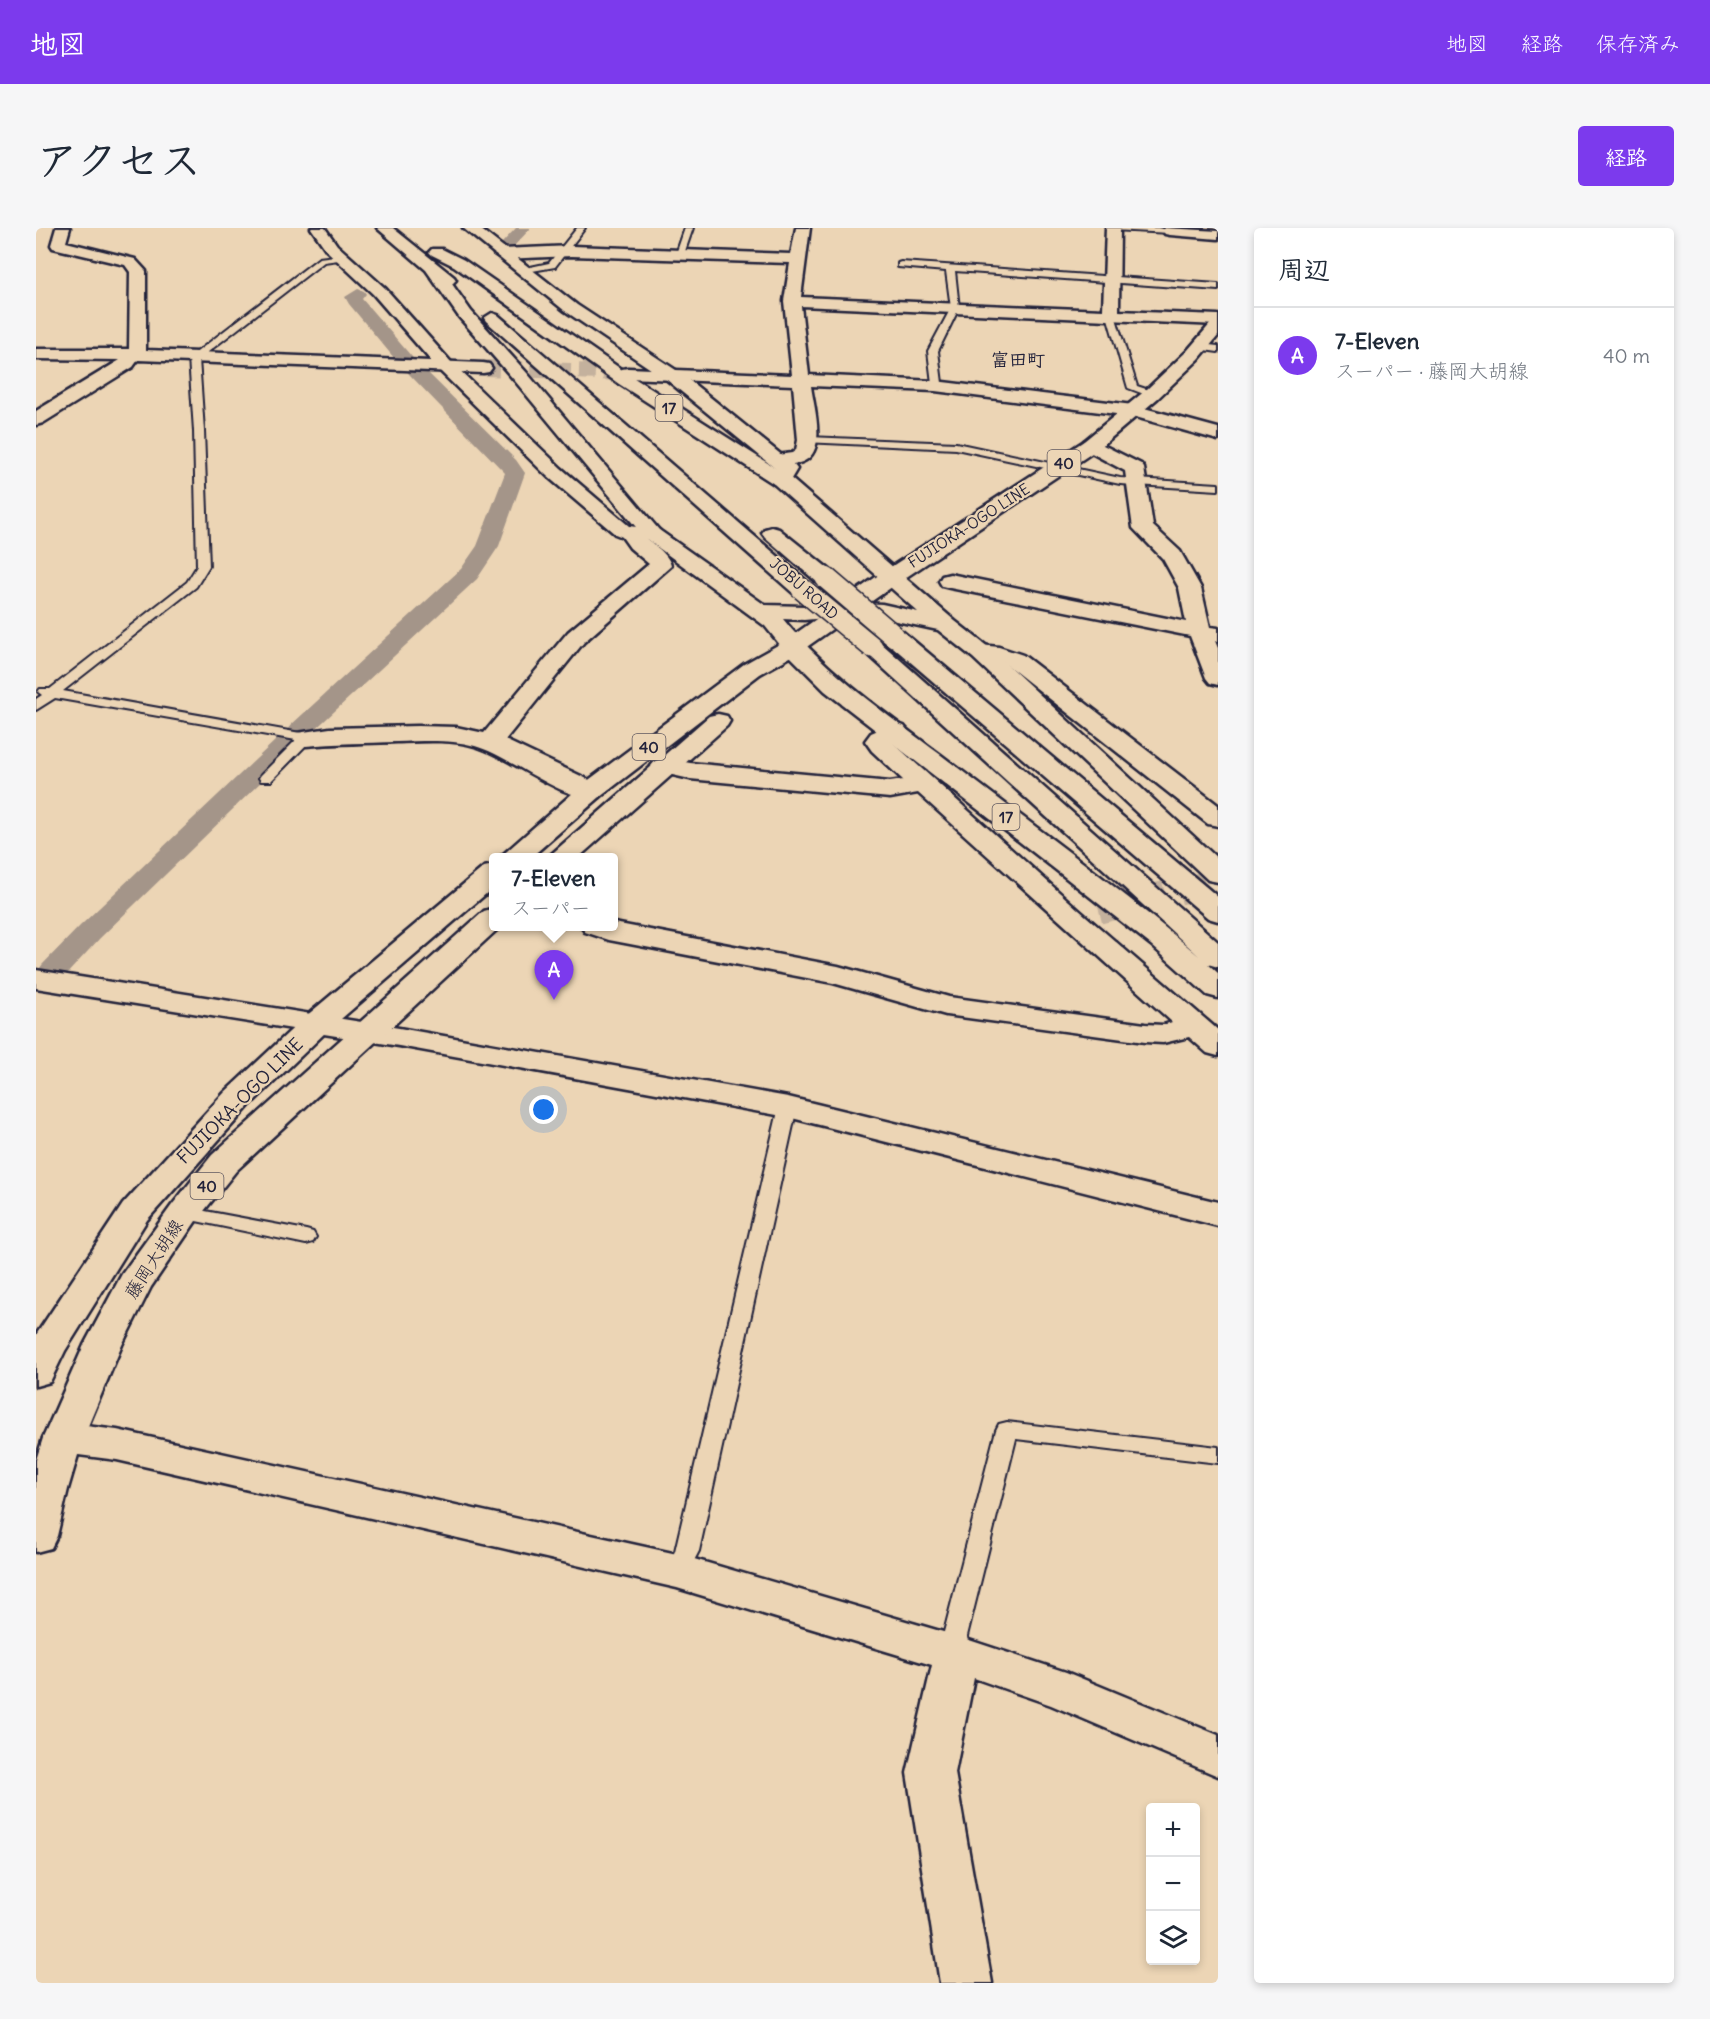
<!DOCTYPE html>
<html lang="ja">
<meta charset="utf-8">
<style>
:root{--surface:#fff;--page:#f6f6f7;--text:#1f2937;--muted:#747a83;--line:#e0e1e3;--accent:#7c3aed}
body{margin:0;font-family:Delius,"Klee One",sans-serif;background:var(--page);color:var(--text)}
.controls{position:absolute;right:18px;bottom:18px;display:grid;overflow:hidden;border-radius:6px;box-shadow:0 3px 9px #0003}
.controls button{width:54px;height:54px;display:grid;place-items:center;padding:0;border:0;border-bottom:2px solid var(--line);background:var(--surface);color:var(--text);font:30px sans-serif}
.you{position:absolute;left:508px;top:882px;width:21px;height:21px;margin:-15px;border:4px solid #fff;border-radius:50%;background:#1a73e8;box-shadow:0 0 0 9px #1a73e833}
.badge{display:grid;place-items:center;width:39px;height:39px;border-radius:50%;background:var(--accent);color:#fff;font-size:20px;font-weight:700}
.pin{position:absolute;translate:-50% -50px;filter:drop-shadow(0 2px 3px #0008)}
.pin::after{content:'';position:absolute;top:32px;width:21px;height:18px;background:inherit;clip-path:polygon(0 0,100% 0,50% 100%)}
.popup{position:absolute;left:453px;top:625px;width:129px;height:78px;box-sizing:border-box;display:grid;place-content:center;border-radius:6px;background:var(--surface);filter:drop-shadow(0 2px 4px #0005);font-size:20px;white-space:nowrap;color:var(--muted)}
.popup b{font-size:22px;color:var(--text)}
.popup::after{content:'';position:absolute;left:50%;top:100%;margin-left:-12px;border:12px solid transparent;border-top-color:var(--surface)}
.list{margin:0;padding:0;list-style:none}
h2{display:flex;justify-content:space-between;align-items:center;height:78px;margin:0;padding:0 24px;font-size:26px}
h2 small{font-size:20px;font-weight:400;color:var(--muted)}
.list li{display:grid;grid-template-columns:39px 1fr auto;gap:18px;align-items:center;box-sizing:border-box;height:96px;padding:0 24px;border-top:2px solid var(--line)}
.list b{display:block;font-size:22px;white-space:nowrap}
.list p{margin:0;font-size:20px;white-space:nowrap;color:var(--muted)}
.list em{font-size:20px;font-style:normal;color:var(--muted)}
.icon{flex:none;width:33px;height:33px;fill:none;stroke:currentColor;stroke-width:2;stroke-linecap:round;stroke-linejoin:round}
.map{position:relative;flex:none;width:1182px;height:1755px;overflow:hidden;border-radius:6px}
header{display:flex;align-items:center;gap:36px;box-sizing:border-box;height:84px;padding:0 30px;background:var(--accent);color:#fff}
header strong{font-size:28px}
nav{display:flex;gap:33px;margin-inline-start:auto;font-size:21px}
.intro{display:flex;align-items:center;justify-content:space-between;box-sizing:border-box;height:144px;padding:0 36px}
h1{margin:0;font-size:42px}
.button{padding:15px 27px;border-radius:6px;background:var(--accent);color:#fff;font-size:21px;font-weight:700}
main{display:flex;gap:36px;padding:0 36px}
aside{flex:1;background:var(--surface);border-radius:6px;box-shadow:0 3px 9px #0003}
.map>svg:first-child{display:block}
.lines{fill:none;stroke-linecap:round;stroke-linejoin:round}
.canal{fill:#a49589;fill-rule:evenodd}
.street-tunnel-far1{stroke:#c4b19d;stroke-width:16;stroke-dasharray:16 8;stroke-linecap:butt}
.street-tunnel{stroke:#c4b19d;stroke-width:27;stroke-dasharray:27 14;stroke-linecap:butt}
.lane-casing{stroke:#22223b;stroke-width:4}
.street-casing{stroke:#22223b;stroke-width:5}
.secondary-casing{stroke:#22223b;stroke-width:5}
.primary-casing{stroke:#22223b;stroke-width:5}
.highway-casing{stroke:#22223b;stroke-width:5}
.lane{fill:#ecd5b5;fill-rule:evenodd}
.street{fill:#ecd5b5;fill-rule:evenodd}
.secondary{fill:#ecd5b5;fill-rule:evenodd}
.primary{fill:#ecd5b5;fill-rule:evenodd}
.highway{fill:#ecd5b5;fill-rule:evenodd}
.highway-bridge-casing{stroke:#22223b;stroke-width:24;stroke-linecap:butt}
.highway-bridge{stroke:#ecd5b5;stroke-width:21}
.labels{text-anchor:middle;stroke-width:4.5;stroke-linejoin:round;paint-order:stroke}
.far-street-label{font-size:15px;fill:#22223b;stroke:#ecd5b5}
.shield{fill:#ecd5b5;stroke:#5f5860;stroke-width:1.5}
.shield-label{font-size:16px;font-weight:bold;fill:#22223b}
.far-quarter-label{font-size:18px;font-weight:bold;fill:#22223b;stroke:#ecd5b5}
.street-label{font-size:18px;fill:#22223b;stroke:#ecd5b5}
</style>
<header>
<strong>地図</strong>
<nav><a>地図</a><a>経路</a><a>保存済み</a></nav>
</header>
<div class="intro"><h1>アクセス</h1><a class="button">経路</a></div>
<main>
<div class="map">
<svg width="1182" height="1755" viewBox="0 0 1182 1755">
<rect width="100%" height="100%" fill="#ecd5b5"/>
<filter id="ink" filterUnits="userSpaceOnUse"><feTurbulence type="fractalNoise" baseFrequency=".0167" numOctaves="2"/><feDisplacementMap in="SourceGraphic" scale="12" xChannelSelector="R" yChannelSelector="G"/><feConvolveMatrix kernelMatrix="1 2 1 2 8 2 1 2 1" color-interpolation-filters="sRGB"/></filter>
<g filter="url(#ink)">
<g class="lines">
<path class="canal" d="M480 0H495L478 18H468L466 15Z
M322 61 328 63 330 66 326 71 376 129 379 133 376 137H364L313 76 309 69Z
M379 137 385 138 480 232 489 245 463 318 441 351 273 507 264 510 255 507 251 502 255 497 425 341 441 318 469 245 373 146 370 142 373 138Z
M249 509 258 512 262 517 258 522 64 710 28 749 17 752 6 749 2 743 6 737 44 698 240 512Z"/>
<path class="street-tunnel-far1" d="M447 140 592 145"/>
<path class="street-tunnel" d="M1063 682 1182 654"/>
<defs>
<path id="lane" d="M541 0H549L519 39 485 45V41L513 35Z
M649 0H657L648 26 644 28 640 26Z
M1073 0H1122L1138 3 1134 5 1077 2Z
M307 27 311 29 310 31 288 34 163 131 168 203 173 338 160 359 27 463 270 506 277 510 235 553H225L223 550 225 547 260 512 19 470 0 482V471L6 467 2 464 4 461H14L151 354 161 338 158 203 153 130 283 30Z
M865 34 1182 56V62L919 43 923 80 902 123 906 155 899 161 894 158 896 155 892 123 915 80 910 43 862 39V35Z
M1075 84 1079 87 1101 158 1119 164V168H1113L1092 160 1071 87Z
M1164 116 1182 118V124L1161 121 1159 119Z
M772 209 920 215 1084 250 1182 256V262L1084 256 920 221 768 214 767 212Z
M752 873 758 875 761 879 663 1323 649 1350 641 1352 633 1350 629 1343 639 1323 743 879 746 875Z
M148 979 270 1002 277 1004 280 1009 277 1014 270 1016 141 989 138 985 141 981Z
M971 1194 1182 1219V1235L980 1211 931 1408 933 1426 930 1433 921 1436 912 1433 909 1426 907 1408 960 1202 963 1196Z"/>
<path id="street" d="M20 0H34L30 14 99 31 110 43V122L447 135 453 136 456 140 453 144 447 145 102 132 97 139 7 195 0 197V183L84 132 0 131V121H93L94 44 89 37 17 20 15 17Z
M760 0H774L765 69 1067 82 1070 0H1084L1083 83 1182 87V97L765 78 773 147 899 153 1097 177 1182 200V212L1096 188 899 163 775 158C778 181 793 227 763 235 753 237 743 238 734 236L731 232 734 228 756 225 760 222 762 212 757 157 592 150 586 149 583 145 586 141 592 140 756 147 748 73 754 35 536 28 466 31 458 26 466 21 536 18 755 26Z
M1129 0 1182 3V11L1134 7 1129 6 1127 3Z
M1055 211 1105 236 1108 240 1117 298 1144 323 1165 360 1174 399 1182 400V414L1179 413 1182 420V457L1174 455 1170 450 1154 408 914 360 906 358 903 353 906 348 914 346 1150 394 1143 360 1127 331 1097 300 1089 243 1048 221 1045 217 1048 213Z
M594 300 601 302C610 313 633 324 635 338L548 414 469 512 564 557 568 563 564 569C531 577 473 527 439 518 414 511 387 513 361 514 331 515 300 515 270 518L261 515 257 510 261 505 294 500 382 498 420 499 448 505 532 404 613 336 594 320 584 306 587 302Z
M944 417 963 419 987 427 1182 577V598L1172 596 971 437 936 429 932 424 936 419Z
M859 495 868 498 872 503 868 508 856 514 1043 682 1182 802V828L1171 825 1153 809 1127 815 1109 814 910 787 797 755 573 712 549 704 545 698H578V695L802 738 913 769 1109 796 1127 797 1136 794 882 565 854 570 654 551 619 543 615 538 619 533 628 530 654 535 854 554 867 552 836 523 829 513 835 505Z
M27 1195 81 1202 641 1326 921 1408 1030 1444 1182 1507V1548L1015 1477 938 1450 919 1545 956 1755H904L871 1545 896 1437 641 1360 81 1232 27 1225 13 1221 7 1210 13 1199Z"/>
<path id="secondary" d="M275 0H289L301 17 349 60 415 134 525 240 593 298 623 302 626 306 623 310 594 312 579 306 511 248 403 142 337 66 291 23Z
M427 0H443L541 77 643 144 758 237 761 241 752 256H738L735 252 741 242 631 152 529 83Z
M0 742 363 800 752 869 1182 974V998L752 889 363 818 0 760Z"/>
<path id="primary" d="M1182 93V108L1163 131 1122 170 1062 221 863 354 765 423 724 446 564 569 494 630H463L546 557 708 436 749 413 847 344 1048 213 1110 162 1151 123 1176 94Z
M682 486 691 488 694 493 691 498 542 630H511L673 488Z
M458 637V659L291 803 213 878 111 992 29 1123 14 1154 0 1158V1107L87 976 189 864 269 789 448 639Z
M458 680V698H465L200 943 160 993 115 1059 86 1117 47 1210 32 1261 21 1308 15 1320 0 1324V1232L7 1210 48 1117 86 1046 136 977 176 927 448 683Z"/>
<path id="highway" d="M341 0H357L418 49 420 52 416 56 435 83 491 145 623 302 729 377 768 378 809 374 846 376 882 384 738 256 583 156 418 38 396 27 393 24 396 21H406L428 32 595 148 752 248 919 393 952 419 1182 631V654L1172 652 936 429 902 402 846 390 809 388 768 392 747 391C792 446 849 485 905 527 991 593 1080 657 1163 728L824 419 828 414 836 412 844 414 1182 714V739L1172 736 1182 745V770L1171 767 1115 717 1020 642 789 463 749 423 729 398 609 310 479 153 423 89 390 42Z
M456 85 462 87 774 356 777 361 774 366 766 368 758 366 450 93 448 90Z
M736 299 743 301 798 345 801 350 798 355 790 357 782 355 729 309 726 305 729 301Z
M858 401 866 403 1182 669V693L1172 690 850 413 846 408 850 403Z"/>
</defs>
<use href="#lane" class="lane-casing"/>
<use href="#street" class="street-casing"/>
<use href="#secondary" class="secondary-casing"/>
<use href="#primary" class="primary-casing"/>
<use href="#highway" class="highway-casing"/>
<use href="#lane" class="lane"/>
<use href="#street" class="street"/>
<use href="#secondary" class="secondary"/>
<use href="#primary" class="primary"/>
<use href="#highway" class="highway"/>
<defs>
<path id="highway-bridge" d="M790 350 858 408
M766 361 836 419"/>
</defs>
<use href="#highway-bridge" class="highway-bridge-casing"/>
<use href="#highway-bridge" class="highway-bridge"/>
</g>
</g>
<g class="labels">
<g class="far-street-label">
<text transform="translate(933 298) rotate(-33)" y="5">FUJIOKA-OGO LINE</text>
<text transform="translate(768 361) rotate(41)" y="5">JOBU ROAD</text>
</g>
<g class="shield">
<rect x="619.5" y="167" width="27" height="26" rx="4.5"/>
<rect x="1011.5" y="222" width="33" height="26" rx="4.5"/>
<rect x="596.5" y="506" width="33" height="26" rx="4.5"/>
<rect x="956.5" y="576" width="27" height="26" rx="4.5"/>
<rect x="154.5" y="945" width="33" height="26" rx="4.5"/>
</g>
<g class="shield-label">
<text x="633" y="186">17</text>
<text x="1028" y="241">40</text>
<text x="613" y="525">40</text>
<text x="970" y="595">17</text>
<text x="171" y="964">40</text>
</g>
<g class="far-quarter-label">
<text x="982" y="138">富田町</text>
</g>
<g class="street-label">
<text transform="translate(204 873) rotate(-45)" y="6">FUJIOKA-OGO LINE</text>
<text transform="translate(118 1031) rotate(-57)" y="6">藤岡大胡線</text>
</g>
</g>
</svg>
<div class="controls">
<button>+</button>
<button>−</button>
<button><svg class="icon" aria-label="layers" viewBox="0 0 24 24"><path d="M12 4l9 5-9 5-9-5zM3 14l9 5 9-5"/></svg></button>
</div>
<div class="you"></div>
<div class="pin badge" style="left:518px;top:772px">A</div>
<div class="popup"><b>7-Eleven</b>スーパー</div>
</div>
<aside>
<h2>周辺<small></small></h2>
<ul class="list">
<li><span class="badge">A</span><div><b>7-Eleven</b><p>スーパー · 藤岡大胡線</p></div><em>40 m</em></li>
</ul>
</aside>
</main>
